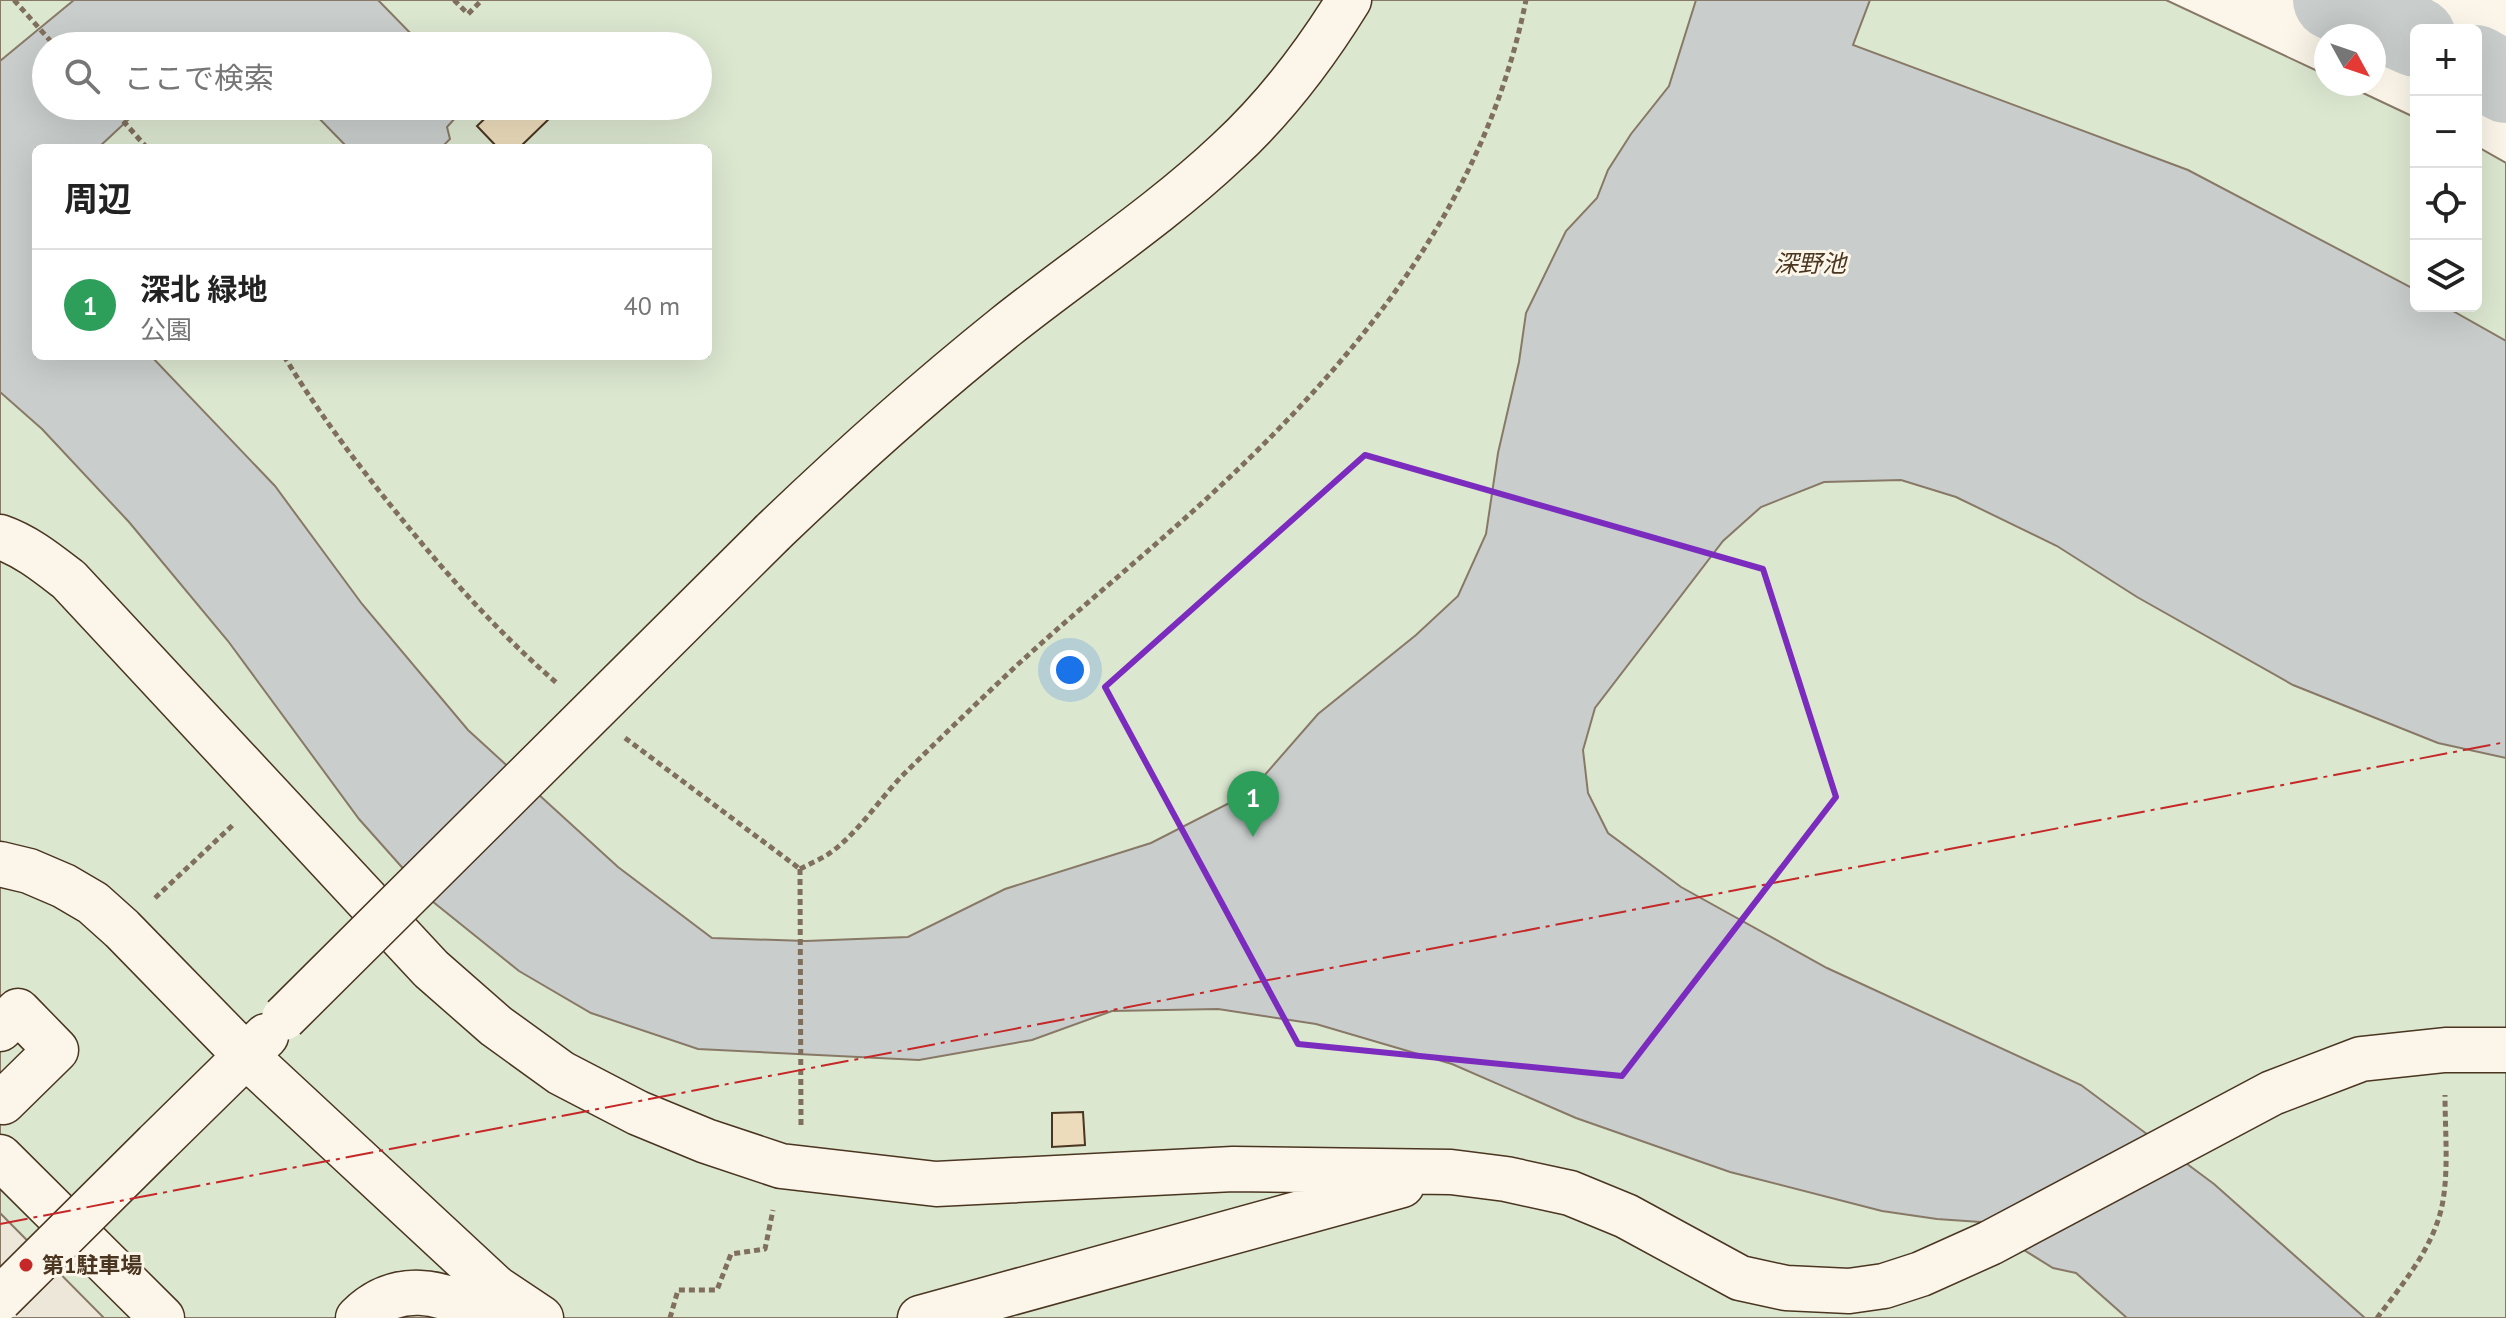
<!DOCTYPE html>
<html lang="ja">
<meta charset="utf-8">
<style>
:root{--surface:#fff;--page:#f6f6f6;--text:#222;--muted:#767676;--line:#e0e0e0;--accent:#c62828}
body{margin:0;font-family:"PT Sans","Noto Sans JP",sans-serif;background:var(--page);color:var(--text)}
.controls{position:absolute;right:24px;top:24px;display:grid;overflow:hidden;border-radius:12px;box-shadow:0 8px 32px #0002}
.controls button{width:72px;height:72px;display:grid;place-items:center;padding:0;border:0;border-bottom:2px solid var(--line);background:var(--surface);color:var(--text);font:40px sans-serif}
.compass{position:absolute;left:2314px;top:24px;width:72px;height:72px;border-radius:50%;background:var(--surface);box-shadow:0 8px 32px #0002;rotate:130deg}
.you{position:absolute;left:1070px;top:670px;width:28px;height:28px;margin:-20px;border:6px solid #fff;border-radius:50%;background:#1a73e8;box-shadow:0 0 0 12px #1a73e833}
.badge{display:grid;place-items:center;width:52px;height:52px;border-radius:50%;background:var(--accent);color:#fff;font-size:26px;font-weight:700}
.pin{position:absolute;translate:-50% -66px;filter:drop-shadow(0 2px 4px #0008)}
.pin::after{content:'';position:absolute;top:42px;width:28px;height:24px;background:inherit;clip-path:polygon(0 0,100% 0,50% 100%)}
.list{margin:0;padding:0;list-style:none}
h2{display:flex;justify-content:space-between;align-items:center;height:104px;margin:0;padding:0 32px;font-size:34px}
h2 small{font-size:26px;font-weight:400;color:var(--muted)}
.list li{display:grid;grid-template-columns:52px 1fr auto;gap:24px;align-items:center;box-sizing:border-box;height:112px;padding:0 32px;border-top:2px solid var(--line)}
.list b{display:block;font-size:30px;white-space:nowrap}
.list p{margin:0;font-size:26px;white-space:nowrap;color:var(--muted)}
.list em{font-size:26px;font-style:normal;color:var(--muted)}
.icon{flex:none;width:44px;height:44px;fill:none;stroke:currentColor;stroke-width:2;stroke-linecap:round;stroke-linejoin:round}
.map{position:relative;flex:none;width:2506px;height:1318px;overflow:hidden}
.search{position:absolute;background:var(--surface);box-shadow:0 8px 32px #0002;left:32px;top:32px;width:680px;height:88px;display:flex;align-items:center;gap:20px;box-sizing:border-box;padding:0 28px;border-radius:44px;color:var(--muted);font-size:30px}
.panel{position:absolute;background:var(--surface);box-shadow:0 8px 32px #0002;left:32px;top:144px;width:680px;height:216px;border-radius:12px}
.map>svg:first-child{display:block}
.green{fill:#dce7d0;stroke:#887966;stroke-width:2;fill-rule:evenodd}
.parking{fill:#ede7d9;stroke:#887966;stroke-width:2}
.water{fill:#c9cecd;stroke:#887966;stroke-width:2}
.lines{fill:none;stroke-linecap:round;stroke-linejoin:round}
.river{stroke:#c9cecd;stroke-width:80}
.building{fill:#ecdcbc;stroke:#4a3520;stroke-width:2}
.minor-casing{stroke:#4a3520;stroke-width:47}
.path{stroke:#7f6f5c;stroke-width:5;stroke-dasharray:6 4;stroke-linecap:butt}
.minor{stroke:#fbf6e9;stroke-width:44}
.minor-bridge-casing{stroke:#4a3520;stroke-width:47;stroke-linecap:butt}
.minor-bridge{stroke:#fbf6e9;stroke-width:44}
.power{stroke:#c62828;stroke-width:2;stroke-dasharray:28 6 4 6;stroke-linecap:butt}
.marked{fill:none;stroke:#7b2cbf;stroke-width:6;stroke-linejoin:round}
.poi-dot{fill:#c62828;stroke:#fbf6e9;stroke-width:3}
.labels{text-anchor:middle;stroke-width:6;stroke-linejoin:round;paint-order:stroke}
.poi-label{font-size:22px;font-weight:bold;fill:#4a3520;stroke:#fbf6e9;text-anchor:start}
.water-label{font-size:24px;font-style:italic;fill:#4a3520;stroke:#fbf6e9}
</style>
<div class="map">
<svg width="2506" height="1318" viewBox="0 0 2506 1318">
<rect width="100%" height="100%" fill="#fbf6e9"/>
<path class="green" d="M0 0H2166L2326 75V84H2344L2416 118V306H2476V146L2506 163V1318H0ZM46 46H698V106H46ZM36 148H708V356H36Z"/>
<path class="parking" d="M0 1213 104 1318H0Z"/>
<path class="water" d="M74 0H378L423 46H46V106H143L98 148H36V356H151L275 486 362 604 468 730 618 867 712 938 806 941 908 937 1005 889 1151 843 1249 793 1318 714 1416 635 1458 596 1486 534 1498 453 1519 362 1526 313 1566 231 1597 198 1608 170 1631 134 1669 86 1696 0H1870L1853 45 2188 170 2416 290V306H2444L2506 341V758L2438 743 2293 685 2137 597 2057 546 1956 497 1901 480 1824 482 1761 507 1723 541 1595 708 1583 750 1588 793 1608 833 1681 887 1827 968 2081 1085 2214 1184 2365 1318H2127L2076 1273 2053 1268 2019 1247 1995 1223 1937 1219 1882 1211 1730 1172 1576 1118 1452 1064 1316 1024 1218 1009 1112 1011 1032 1040 919 1060 698 1049 591 1013 519 971 432 901 359 819 228 641 129 522 42 429 0 392V61Z
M307 106H466L447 127 450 139 441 148H348Z"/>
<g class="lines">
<path class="river" d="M2333 0 2416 37
M2476 65 2506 83"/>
</g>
<path class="building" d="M498 106H544L553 115 519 148H498L477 126Z
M1083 1112 1085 1145 1052 1147V1113Z"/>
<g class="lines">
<defs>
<path id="minor" d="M773 532C847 461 924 392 1005 327 1079 268 1159 216 1228 151 1276 107 1315 55 1349 0
M0 537C26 546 47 563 69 580L431 969 496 1026 561 1073 638 1113 706 1141 781 1166 936 1184 1233 1169 1451 1172 1506 1179 1570 1193 1626 1216 1740 1278 1786 1288 1849 1291 1884 1286 1921 1274 1990 1243 2272 1093 2361 1059 2445 1050H2506
M0 864 29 871 64 886 93 903 122 929 246 1056 496 1288 541 1318
M0 1029 18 1011 56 1050 3 1102 0 1100
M156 1144 266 1036
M0 1157 162 1318
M358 1318C395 1281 444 1288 484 1318
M920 1318 1402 1185"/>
</defs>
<use href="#minor" class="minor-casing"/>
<path class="path" d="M14 0 55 46
M454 0 468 14 482 0
M110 106 147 148
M284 356C322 419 367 477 414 534 458 587 505 639 558 684
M625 738 800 869
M800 869C809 864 819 860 827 855 857 835 877 802 902 776 939 739 977 703 1015 667 1073 614 1134 564 1192 512 1348 371 1484 211 1526 0
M800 869 801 1126
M155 898 235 823
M670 1318 678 1290H717L731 1254 765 1249 773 1210
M2377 1318C2402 1285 2433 1248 2442 1206 2449 1171 2445 1132 2445 1095"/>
<use href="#minor" class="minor"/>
<defs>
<path id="minor-bridge" d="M284 1018 773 532
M0 1299 156 1144"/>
</defs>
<use href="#minor-bridge" class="minor-bridge-casing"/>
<use href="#minor-bridge" class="minor-bridge"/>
<path class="power" d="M0 1224 2506 742"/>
</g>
<path class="marked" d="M1365 455 1763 569 1836 797 1622 1076 1298 1044 1105 687Z"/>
<circle class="poi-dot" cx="26" cy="1265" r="8"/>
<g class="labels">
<g class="poi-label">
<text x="42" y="1273">第1駐車場</text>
</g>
<g class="water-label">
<text x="1810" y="272">深野池</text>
</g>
</g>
</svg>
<div class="controls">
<button>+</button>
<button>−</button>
<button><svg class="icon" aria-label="locate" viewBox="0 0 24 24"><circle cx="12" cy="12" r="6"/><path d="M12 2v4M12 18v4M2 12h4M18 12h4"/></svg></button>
<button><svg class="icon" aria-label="layers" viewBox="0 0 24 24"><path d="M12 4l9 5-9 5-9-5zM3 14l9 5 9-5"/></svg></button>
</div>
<svg class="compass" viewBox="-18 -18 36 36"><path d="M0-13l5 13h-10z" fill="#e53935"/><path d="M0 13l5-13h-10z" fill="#767676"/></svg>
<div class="you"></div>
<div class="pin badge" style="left:1253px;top:837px;background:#2e9e5b">1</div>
<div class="search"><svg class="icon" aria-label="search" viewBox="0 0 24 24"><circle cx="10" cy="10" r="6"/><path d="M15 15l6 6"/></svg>ここで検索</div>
<section class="panel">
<h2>周辺<small></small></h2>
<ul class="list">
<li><span class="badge" style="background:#2e9e5b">1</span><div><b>深北 緑地</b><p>公園</p></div><em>40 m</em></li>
</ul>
</section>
</div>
